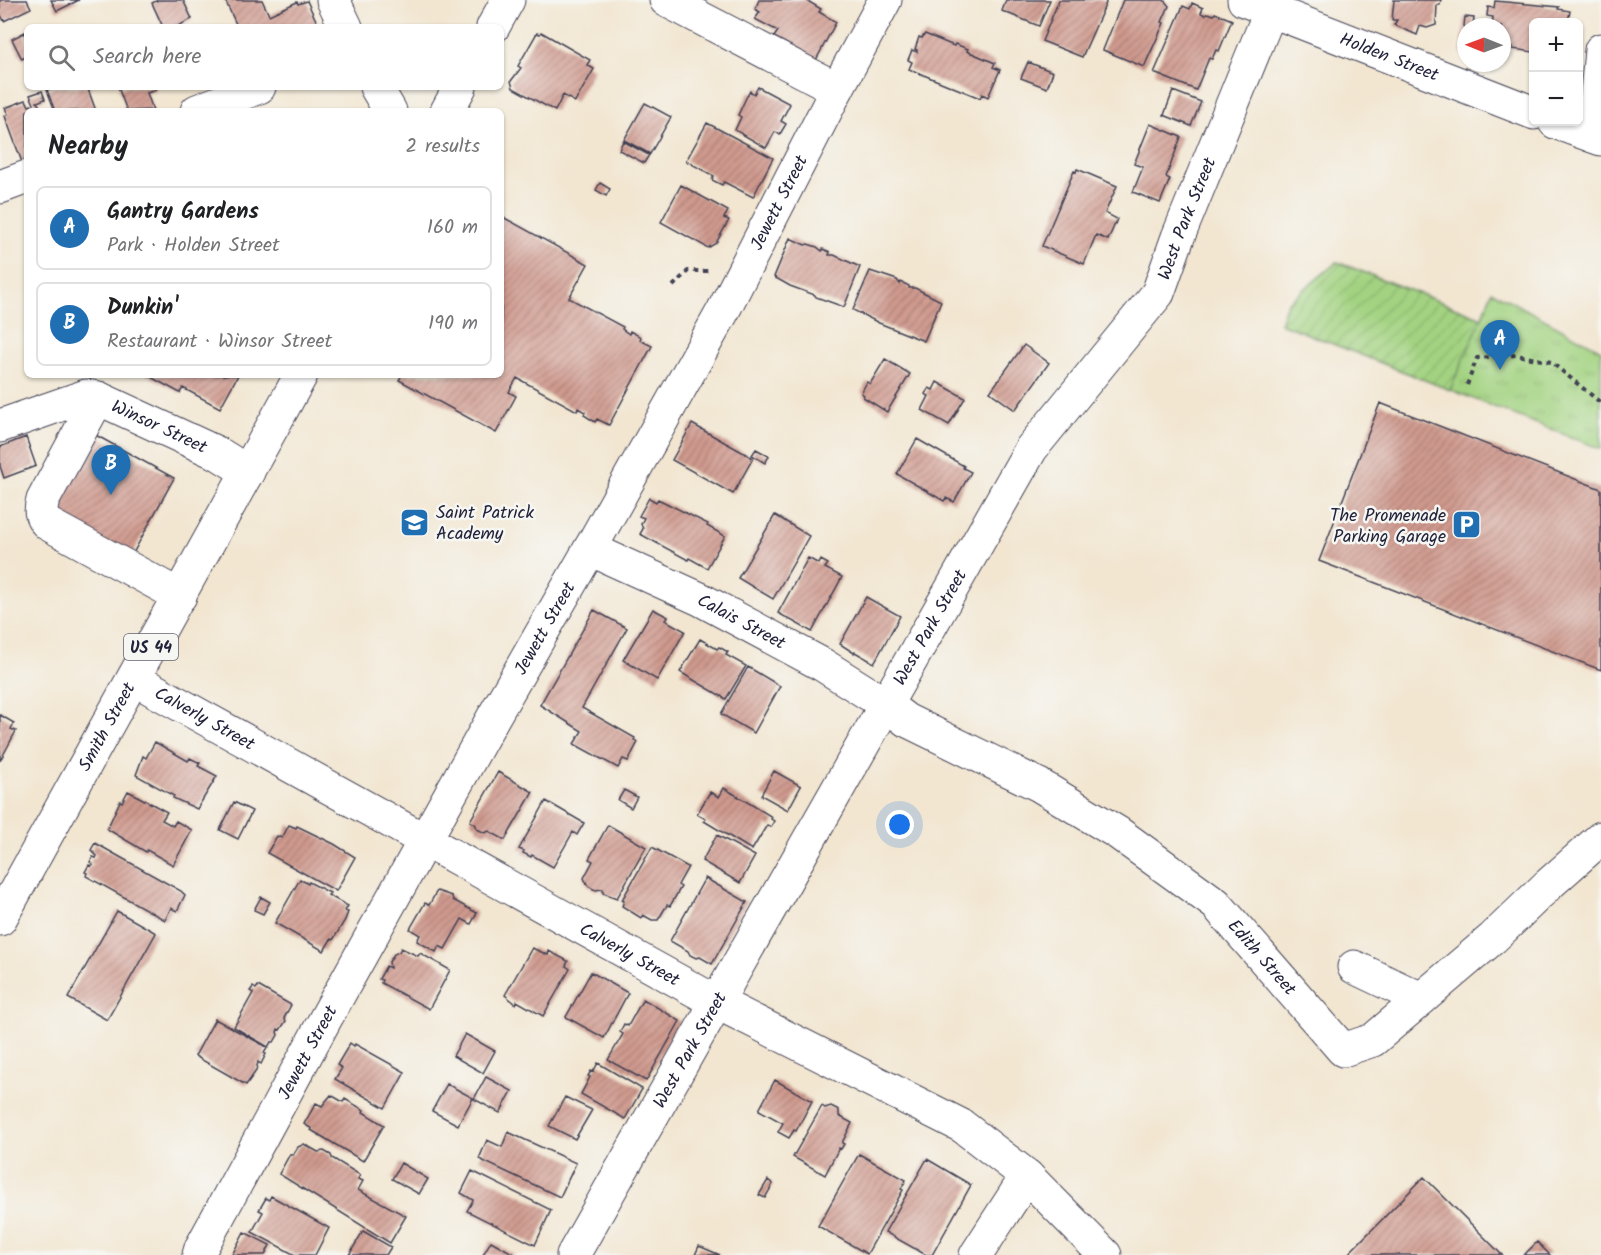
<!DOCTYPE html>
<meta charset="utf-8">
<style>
:root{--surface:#fff;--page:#f2f2f2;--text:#202124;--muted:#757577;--line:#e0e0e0;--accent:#1f6fb2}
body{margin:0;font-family:Kalam,sans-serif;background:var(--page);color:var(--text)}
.controls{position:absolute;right:18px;top:18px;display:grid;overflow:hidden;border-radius:9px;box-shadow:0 2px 4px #0004}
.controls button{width:54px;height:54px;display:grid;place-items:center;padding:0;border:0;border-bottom:2px solid var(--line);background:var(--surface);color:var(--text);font:30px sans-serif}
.compass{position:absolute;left:1457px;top:18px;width:54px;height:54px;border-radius:50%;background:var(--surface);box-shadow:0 2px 4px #0004;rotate:271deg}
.you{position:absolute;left:900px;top:825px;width:21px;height:21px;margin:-15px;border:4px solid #fff;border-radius:50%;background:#1a73e8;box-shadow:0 0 0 9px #1a73e833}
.badge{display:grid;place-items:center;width:39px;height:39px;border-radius:50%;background:var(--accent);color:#fff;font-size:20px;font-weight:700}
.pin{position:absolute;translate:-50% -50px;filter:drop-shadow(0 2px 3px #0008)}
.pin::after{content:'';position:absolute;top:32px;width:21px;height:18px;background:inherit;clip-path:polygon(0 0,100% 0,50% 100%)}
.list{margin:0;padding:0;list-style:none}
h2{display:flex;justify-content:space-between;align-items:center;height:78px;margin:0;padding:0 24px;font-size:26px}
h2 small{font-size:20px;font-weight:400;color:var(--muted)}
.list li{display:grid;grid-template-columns:39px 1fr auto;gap:18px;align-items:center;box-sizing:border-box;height:84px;margin:0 12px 12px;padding:0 12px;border:2px solid var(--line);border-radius:9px}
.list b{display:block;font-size:22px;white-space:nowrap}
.list p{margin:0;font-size:20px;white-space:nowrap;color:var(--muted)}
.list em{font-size:20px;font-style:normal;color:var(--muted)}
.icon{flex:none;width:33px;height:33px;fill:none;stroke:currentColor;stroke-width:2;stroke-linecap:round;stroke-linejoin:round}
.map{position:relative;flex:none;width:1601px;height:1255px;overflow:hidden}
.search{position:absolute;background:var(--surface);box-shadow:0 2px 4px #0004;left:24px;top:24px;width:480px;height:66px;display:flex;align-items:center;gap:15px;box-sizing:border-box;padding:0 21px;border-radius:9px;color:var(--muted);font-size:22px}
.panel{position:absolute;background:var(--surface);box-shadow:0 2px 4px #0004;left:24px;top:108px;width:480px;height:270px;border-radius:9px}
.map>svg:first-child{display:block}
.park{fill:url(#park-tufts);stroke:#627a5e;stroke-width:1.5}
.garden{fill:url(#garden-furrows);stroke:#627a5e;stroke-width:1.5}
.building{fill:url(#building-hatch)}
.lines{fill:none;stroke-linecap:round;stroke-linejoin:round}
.minor-casing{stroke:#413f52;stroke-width:35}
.major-casing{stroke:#413f52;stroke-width:35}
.path{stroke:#413f52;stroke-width:4;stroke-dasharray:4.5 4.5;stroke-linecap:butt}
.minor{stroke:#fff;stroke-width:33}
.major{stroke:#fff;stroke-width:33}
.labels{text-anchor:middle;stroke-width:5;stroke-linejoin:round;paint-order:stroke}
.shield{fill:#f6f6f2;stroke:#626272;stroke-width:1.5}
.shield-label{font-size:16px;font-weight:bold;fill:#22223b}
.street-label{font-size:18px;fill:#22223b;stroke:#f6f6f2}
.poi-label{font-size:18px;fill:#22223b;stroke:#f6f6f2;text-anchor:start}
</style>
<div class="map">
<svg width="1601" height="1255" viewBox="0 0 1601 1255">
<defs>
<pattern id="park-tufts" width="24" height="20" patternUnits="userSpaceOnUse" patternTransform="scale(1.5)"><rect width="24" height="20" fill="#a3d381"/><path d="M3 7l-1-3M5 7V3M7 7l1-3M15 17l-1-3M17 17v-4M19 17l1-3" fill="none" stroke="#8cb570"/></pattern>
<pattern id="garden-furrows" width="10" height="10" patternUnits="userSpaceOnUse" patternTransform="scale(1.5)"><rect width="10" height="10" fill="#a3d381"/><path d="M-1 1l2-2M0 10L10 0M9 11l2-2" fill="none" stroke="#8cb570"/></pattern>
<pattern id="building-hatch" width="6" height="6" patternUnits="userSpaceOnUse" patternTransform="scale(1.5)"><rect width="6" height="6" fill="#d09a8e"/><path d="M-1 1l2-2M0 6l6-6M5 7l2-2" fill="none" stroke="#a87d75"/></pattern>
</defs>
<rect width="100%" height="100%" fill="#f6f6f2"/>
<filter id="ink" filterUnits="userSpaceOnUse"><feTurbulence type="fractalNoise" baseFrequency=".0167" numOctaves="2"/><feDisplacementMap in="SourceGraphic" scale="12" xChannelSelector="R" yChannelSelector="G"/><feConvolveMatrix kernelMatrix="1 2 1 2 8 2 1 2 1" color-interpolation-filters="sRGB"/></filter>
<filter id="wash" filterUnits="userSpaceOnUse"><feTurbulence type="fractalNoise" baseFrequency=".008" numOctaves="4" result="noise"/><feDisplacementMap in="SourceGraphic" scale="24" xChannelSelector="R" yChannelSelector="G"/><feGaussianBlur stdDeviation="1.35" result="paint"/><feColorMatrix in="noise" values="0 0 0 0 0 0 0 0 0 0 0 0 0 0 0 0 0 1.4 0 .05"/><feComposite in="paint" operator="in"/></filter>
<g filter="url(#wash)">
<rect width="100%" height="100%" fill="#f2e6d1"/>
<path class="park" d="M1337 262 1482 318 1492 291 1601 350V449L1280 323 1287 304Z"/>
<path class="garden" d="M1337 262 1482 318 1450 390 1280 323 1287 304Z"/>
<g id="blocks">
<path class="building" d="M0 0H27L31 8 4 21 0 13Z
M51 0H79L57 11Z
M158 0H183L192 19 176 27H163L152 3Z
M225 0H262L269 15 297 2 298 4 307 1 319 27H236V24Z
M759 0H806L821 9 819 12 836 22 816 60 774 37 778 31 755 19 760 12 755 9Z
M1006 0H1050L1039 26 1002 11Z
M1059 0H1105L1106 3 1082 57 1042 41Z
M1123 0H1164L1169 6 1162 22 1164 23 1144 67 1103 50Z
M1394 0H1441L1440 5H1437L1436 25 1427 28 1420 26 1417 35 1394 25 1397 20H1392Z
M1495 1 1559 7 1558 9 1570 11 1568 22H1534V52L1512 49 1513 47 1502 45V27H1492L1493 17 1487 16 1488 7 1494 8Z
M1192 3 1203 8 1201 13 1205 15 1208 13 1214 15 1215 13 1232 20 1219 51 1216 50 1212 59 1209 58 1196 90 1154 73 1183 6 1190 9Z
M1465 17 1474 18 1473 24 1483 23V27H1466V55L1461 53Z
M25 32 27 56 22 59 12 39Z
M541 32 590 60 587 65 594 69 575 102 563 95 555 111 513 88 511 81 521 68 518 66 537 33 540 34Z
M925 34 954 46 955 44 968 49 967 51 995 63 993 67 1000 70 988 97 982 94 980 98 909 69 912 62 908 60 912 50 917 52V50L915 49 919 37 922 38Z
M1028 62 1053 72 1047 88 1021 78Z
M55 87H92L88 89 96 111H55L47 90Z
M118 87H155L156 90 147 93 153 110 127 111Z
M758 87 790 104 781 121 786 124 780 134 775 132 766 148 735 130 741 117 738 115 746 98 750 91 754 94Z
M42 91 45 99 37 102 43 111H27V160L22 162 5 116 8 114 5 108 26 100 29 106 34 104 30 95Z
M1173 91 1201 102 1191 126 1164 115Z
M645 103 671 117 650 154 624 140Z
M707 123 773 158 753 197 724 182 722 185 712 180 714 176 686 161Z
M1150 124 1181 137 1166 177 1170 179 1160 203 1133 192 1143 167 1134 164Z
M623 141 649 155 644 163 619 150Z
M1077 169 1117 186 1105 213 1117 219 1108 240 1096 235 1084 264 1042 246 1074 171 1076 172Z
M600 183 610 189 606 196 596 190Z
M681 185 728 211 724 218 729 220 716 243 708 248 661 222Z
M501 216 588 264 569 298 623 327 622 329 629 334 630 331 641 337 640 340 652 346 609 425 597 419 595 422 584 415 585 412 578 408 577 411 517 378 509 392 516 396 496 433 399 380 402 375H501Z
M790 238 805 245 808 244 817 247 822 251 823 249 830 252 829 255H834L860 267 844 307 816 297 815 295 790 286 774 277Z
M870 271 897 280 900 284 901 282 909 286V288H915L941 301 924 341 879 323 853 310Z
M1024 345 1049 363 1015 410 990 392Z
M885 359 910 374 887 412 863 397 864 395 861 393 867 382 870 384Z
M147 375H238L220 408 183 388 180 393Z
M937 382 965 398 949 425 922 410 929 396 925 394 929 388 933 390Z
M1380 403 1601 489V670L1319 561Z
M692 424 753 458 733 494 672 460Z
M92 433 174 478 131 557 49 512Z
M26 437 36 466 4 478 0 466V447Z
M917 439 964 466 963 468 971 472 954 502 946 498 944 501 897 474Z
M756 449 769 456 765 463 752 455Z
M649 498 656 502 658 499 708 524 707 526 725 536 707 568 689 558 688 560 640 534 643 529 641 524 644 518 639 516Z
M775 515 809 536 773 599 738 578Z
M808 558 819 564 821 560 828 564 825 568 842 577 812 632 778 613Z
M866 597 900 616 874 663 855 652 854 653 840 644Z
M653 609 668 617 665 620 685 631 657 680 623 660Z
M594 610 627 628 582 708 635 738 634 740 638 742 628 761 623 759 618 768 574 744 582 731 540 705Z
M700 639 717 649 719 647 728 652 726 655 746 666 726 699 680 672Z
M748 667 780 686 754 733 721 714Z
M0 715 14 723 11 729 16 731 0 761Z
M155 742 188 761 190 758 200 763 198 766 217 776 197 809 173 798 174 796 136 775 143 756 146 758Z
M774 771 801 786 788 810 761 795Z
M498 772 533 792 505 840 489 831 485 833 477 829 476 825 470 821Z
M724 788 772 817 771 819 774 821 771 827 767 825 752 850 704 821 706 819 697 814 710 792 719 797Z
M624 790 637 797 631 808 618 800Z
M128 791 167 812 162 820 173 826 176 821 192 830 173 865 147 850 146 852 107 829 120 801 122 802Z
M546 801 584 823 577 835 573 832 553 867 532 855 531 857 523 853 524 851 519 849Z
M234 802 252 811 238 839 220 830Z
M289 825 296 828 297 826 334 844 355 857 336 891 267 853 277 836 282 838Z
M608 825 646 847 617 898 603 893V889L595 890 588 886 584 878 593 861 589 859Z
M717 835 755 856 740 883 702 861Z
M95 843 181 891 185 895 177 911 171 908 165 920 86 876 87 873 85 872 89 865 91 866 93 864 90 862 93 857 96 858 97 856 91 850Z
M652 847 688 867 678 885 681 887 670 906 667 905 658 920H652L643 915 641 918 622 906 624 901 622 900Z
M705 878 747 902 712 964 700 957 696 958 690 955 688 951 670 941Z
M300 879 308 884 309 882 330 893 328 895 348 906 345 911 348 912 345 920 333 940 331 939 324 951 275 923Z
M437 891 452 896 453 900 477 913 471 924 462 919 445 949 439 946 436 952 417 941 420 935 410 929 425 903 429 905Z
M261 897 270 902 263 914 254 910Z
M117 911 156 933 107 1020 68 998Z
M401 948 418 956 420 953 450 970 429 1009 381 983 382 980 379 979 386 966 390 968 389 962 394 954 399 952Z
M532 948 548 955 549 951 568 961 566 966 570 969 543 1016 517 1001 516 1004 505 995Z
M591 972 628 993 604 1038 566 1017Z
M258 986 291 1005 284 1018 286 1021 280 1030 278 1029 277 1032 278 1035 274 1042H271L268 1047 234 1027 253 993 250 991 253 987 256 989Z
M643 999 680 1021 646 1081 608 1060 623 1034 620 1032 624 1024 628 1026Z
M215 1019 267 1047 264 1053 266 1054 261 1064 258 1062 256 1071 246 1085 195 1056Z
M465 1034 495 1051 483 1073 453 1056Z
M350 1043 354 1046 355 1044 405 1072 385 1108 335 1079 342 1068 337 1065Z
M598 1063 642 1089 625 1119 581 1094 590 1077 588 1076 591 1071 593 1072Z
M486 1077 512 1091 500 1113 474 1099Z
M775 1080 812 1101 796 1131 794 1130 789 1138 778 1132 783 1123 759 1110Z
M447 1084 473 1098 458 1125 432 1111Z
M331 1095 343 1102 345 1099 364 1110 363 1112 384 1125 363 1161 311 1130 312 1129 304 1124 316 1103 322 1106Z
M565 1097 592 1110 575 1139 549 1126Z
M822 1106 825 1108 831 1106 839 1110V1116L852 1123 842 1143 844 1144 841 1149 839 1148 825 1175 793 1157Z
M508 1132 576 1163 560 1197 479 1159 487 1140 502 1147Z
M304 1144 318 1152 324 1151 331 1155 332 1158 360 1175 358 1179 363 1181 358 1190 406 1216 390 1243 279 1174 290 1154 293 1155 298 1147Z
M859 1154 906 1180 901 1189 903 1190 867 1254 818 1226Z
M927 1159 971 1185 932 1255H926L885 1232Z
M401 1163 428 1179 419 1194 392 1179Z
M472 1171 551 1210 535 1245 467 1211 473 1200 461 1193Z
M1424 1177 1502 1255H1347Z
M768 1180 773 1184 765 1198 759 1195Z
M271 1196 329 1228 315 1255H295L252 1232 263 1212 259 1210 266 1198 269 1200Z
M363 1231 391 1247 386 1255H349Z
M244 1232 270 1245 265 1255H232Z
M491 1241 516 1255H483Z
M1537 1242 1550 1255H1524Z
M699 1246 720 1255H695Z"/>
</g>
</g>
<g filter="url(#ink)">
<use href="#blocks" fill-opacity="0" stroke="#413f52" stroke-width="1.5"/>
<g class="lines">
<defs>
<g id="minor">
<path d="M333 0 346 27"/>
<path d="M666 0 837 89"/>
<path id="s1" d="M1244 0 1534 113"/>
<path d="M376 87 390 111"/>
<path d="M197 111 259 87"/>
<path d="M1555 122 1601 139"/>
<path d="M1593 136 1601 50"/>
<path d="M0 187 27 177"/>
<path d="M98 398 43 500C40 510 40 516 48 524L180 596"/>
<path id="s2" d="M0 426 86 396 98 398 219 454 248 472"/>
<path id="s3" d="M590 549 700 599 823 665 885 704 906 720 1039 785 1118 833 1216 904 1343 1050 1373 1040 1493 938 1548 885 1601 838"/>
<path id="s4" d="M134 679 716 1002 962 1126 1027 1176 1105 1255"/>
<path d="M1354 967 1421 999"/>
<path id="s5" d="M199 1255 201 1248 327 1016 494 716 590 549 723 311 837 89 885 0"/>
<path id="s6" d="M573 1255 1031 449 1158 293 1178 237 1270 12 1273 0"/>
<path d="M976 1255 1027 1176"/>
</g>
<g id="major">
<path d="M493 27 508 0"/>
<path d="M447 111 460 87"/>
<path id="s7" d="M0 919 301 375"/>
</g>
</defs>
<use href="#minor" class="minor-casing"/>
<use href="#major" class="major-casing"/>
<path class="path" d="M673 286 688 271H709
M1467 385 1477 358 1517 355 1551 362 1601 403"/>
<use href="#minor" class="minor"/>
<use href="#major" class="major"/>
</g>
</g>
<defs>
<symbol id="school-square" viewBox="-11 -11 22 22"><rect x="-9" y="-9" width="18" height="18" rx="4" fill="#1f6fb2" stroke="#f6f6f2"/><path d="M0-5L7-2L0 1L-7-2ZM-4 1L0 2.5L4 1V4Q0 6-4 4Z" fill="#fff"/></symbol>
<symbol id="parking-square" viewBox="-11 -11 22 22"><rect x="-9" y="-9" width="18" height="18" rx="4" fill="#1f6fb2" stroke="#f6f6f2"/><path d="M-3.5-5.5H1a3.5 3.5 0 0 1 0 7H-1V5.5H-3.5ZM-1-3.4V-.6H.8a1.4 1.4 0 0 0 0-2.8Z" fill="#fff"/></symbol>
</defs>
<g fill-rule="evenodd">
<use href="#school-square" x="398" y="506" width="33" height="33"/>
<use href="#parking-square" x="1450" y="508" width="33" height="33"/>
</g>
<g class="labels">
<rect class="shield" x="124" y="634" width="54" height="26" rx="4.5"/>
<g class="shield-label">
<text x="151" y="653">US 44</text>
</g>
<g class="street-label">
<text dy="6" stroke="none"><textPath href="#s1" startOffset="156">Holden Street</textPath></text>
<text dy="6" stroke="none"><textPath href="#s5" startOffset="1202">Jewett Street</textPath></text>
<text dy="6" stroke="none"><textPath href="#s6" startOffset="1208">West Park Street</textPath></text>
<text dy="6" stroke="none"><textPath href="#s2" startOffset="171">Winsor Street</textPath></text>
<text dy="6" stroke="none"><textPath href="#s3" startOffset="168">Calais Street</textPath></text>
<text dy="6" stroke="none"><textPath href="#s6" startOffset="722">West Park Street</textPath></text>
<text dy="6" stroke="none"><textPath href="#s5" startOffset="716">Jewett Street</textPath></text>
<text dy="6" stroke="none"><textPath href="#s4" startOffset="81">Calverly Street</textPath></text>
<text dy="6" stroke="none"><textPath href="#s7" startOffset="220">Smith Street</textPath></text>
<text dy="6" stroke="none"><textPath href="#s4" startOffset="567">Calverly Street</textPath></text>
<text dy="6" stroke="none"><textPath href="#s3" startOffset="792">Edith Street</textPath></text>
<text dy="6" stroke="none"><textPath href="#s6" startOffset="236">West Park Street</textPath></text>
<text dy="6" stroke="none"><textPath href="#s5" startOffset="230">Jewett Street</textPath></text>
</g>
<g class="poi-label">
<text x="436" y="518">Saint Patrick<tspan x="436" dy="21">Academy</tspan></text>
<text x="1446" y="521" text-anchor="end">The Promenade<tspan x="1446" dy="21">Parking Garage</tspan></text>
</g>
</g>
</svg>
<div class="controls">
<button>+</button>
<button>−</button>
</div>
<svg class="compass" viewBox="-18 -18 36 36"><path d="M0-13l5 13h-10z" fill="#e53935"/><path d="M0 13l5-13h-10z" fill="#757577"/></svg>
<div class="you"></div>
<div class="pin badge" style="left:1500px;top:370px">A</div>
<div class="pin badge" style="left:111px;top:495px">B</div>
<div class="search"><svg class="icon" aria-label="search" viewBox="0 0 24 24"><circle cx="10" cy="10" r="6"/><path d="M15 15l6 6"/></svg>Search here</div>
<section class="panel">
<h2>Nearby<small>2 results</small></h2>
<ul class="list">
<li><span class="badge">A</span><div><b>Gantry Gardens</b><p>Park · Holden Street</p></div><em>160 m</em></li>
<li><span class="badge">B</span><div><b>Dunkin'</b><p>Restaurant · Winsor Street</p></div><em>190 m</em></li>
</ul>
</section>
</div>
